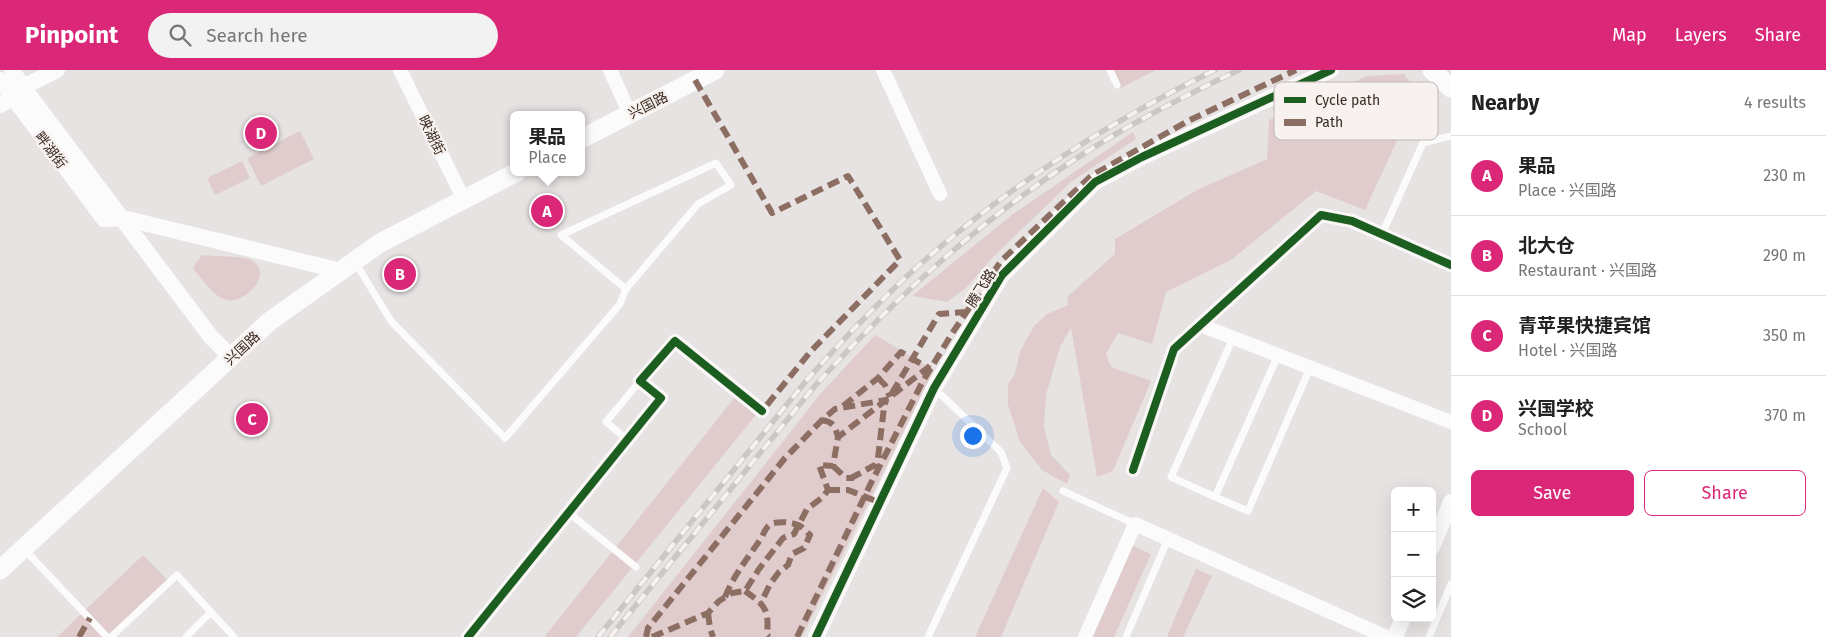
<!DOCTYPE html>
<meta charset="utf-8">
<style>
:root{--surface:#fff;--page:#f2f2f2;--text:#222;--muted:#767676;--line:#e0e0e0;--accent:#db2777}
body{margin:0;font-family:"Fira Sans","Noto Sans SC",sans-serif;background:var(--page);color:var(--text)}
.controls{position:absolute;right:15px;bottom:15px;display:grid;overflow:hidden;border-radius:8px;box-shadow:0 5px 20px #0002}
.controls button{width:45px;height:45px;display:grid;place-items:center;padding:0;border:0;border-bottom:1px solid var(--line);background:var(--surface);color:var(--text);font:25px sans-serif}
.you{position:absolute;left:972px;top:365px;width:18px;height:18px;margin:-12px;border:4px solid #fff;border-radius:50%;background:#1a73e8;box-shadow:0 0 0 8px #1a73e833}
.badge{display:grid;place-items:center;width:32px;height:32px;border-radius:50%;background:var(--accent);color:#fff;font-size:16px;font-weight:700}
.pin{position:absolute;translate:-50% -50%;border:2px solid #fff;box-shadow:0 1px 5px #0006}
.popup{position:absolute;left:510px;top:41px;width:75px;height:65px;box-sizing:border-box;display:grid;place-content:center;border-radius:8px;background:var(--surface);filter:drop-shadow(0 1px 4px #0005);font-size:16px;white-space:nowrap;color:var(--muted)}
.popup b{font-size:19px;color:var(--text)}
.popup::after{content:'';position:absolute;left:50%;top:100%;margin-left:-10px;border:10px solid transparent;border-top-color:var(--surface)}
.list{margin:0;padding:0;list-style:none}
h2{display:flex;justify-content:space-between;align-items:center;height:65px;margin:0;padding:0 20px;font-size:21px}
h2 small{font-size:16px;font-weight:400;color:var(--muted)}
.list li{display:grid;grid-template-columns:32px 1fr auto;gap:15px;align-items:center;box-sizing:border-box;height:80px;padding:0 20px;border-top:1px solid var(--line)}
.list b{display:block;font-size:19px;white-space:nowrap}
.list p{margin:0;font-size:16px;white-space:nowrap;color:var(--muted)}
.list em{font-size:16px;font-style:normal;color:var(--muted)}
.actions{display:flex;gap:10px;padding:15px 20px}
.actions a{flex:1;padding:11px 0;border:1px solid var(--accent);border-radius:8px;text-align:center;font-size:18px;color:var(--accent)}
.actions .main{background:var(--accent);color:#fff}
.icon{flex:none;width:28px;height:28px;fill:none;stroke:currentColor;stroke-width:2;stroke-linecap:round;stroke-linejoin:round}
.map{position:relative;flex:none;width:1451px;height:567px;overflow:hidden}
header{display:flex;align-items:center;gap:30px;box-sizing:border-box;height:70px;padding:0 25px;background:var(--accent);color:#fff}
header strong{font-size:24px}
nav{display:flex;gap:28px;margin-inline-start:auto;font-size:18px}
.search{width:350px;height:45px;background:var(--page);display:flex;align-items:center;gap:12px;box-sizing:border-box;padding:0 18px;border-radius:28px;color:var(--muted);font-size:19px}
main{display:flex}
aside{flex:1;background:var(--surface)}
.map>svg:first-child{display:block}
.green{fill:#e1cccd}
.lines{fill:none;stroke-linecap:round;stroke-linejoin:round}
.service{stroke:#fcfbfb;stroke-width:7}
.minor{stroke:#fcfbfb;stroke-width:14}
.tertiary{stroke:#fcfbfb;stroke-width:16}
.secondary{stroke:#fcfbfb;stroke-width:19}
.rail-casing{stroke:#cac8c6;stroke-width:5.5}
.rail{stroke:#f7f2f0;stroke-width:4;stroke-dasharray:11;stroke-linecap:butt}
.quiet{stroke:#8d6e63;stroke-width:6;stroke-dasharray:12 6;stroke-linecap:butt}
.cycleway-casing{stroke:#f7f2f0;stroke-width:11}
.cycleway{stroke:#1b5e20;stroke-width:8}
.labels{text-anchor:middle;stroke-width:5;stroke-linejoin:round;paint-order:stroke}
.street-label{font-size:14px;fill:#3b2b21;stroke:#f7f2f0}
.key{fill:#f7f2f0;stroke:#bfb6b2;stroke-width:1}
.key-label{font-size:14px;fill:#3b2b21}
</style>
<header>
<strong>Pinpoint</strong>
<div class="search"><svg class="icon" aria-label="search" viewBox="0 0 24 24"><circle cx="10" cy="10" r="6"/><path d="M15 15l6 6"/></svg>Search here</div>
<nav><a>Map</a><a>Layers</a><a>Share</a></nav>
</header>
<main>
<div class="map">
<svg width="1451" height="567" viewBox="0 0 1451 567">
<rect width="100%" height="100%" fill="#e8e3e3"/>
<path class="green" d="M1112 0H1156L1121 18Z
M1404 4 1432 42 1407 49 1365 140 1316 121 1231 190 1166 222 1152 274 1118 263 1106 284 1111 297 1151 311 1113 401 1097 407 1071 258 1060 277 1046 325 1044 356 1051 385 1070 405 1067 414 1042 400 1020 372 1008 335V314L1015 304 1020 281 1034 256 1047 244 1068 235 1067 227 1115 184V169L1197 120 1267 89 1269 50 1367 6Z
M300 61 314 89 261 116 247 88Z
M1133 62 1136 69 1072 111 994 186 967 217 947 232 912 226 1013 144Z
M242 91 250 108 215 125 207 108Z
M202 185C211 186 245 186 251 190 275 203 245 235 226 230 213 226 204 211 195 201L193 197Z
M875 265 934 300 802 567H628L822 322Z
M735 327 756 345 576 567H546L545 566Z
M1043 418 1059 432 1001 567H975Z
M1131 475 1151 484 1114 567H1090Z
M143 485 171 514 116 567H57Z
M1196 499 1212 506 1183 567H1169L1167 566Z"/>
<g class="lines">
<path class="service" d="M1110 0 1117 15
M1382 164 1423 73 1451 66
M355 192 391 251 505 368 620 234 626 219 561 165 716 93 731 115 698 134 626 219
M1233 268 1171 407 1215 427 1278 285
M628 370 606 352 640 311
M1063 421 1135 454
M1215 427 1248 441 1310 298
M569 443 636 497
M24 479 107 567
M111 567 177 505 234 567
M186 567 211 542
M928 567 1007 398 1001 382 934 318
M1126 567 1168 469
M1429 567 1451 514"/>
<path class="minor" d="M400 0 464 130
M610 0 630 44
M883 0 940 124
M1200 255 1451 352
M1133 400 1174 279 1321 145 1352 151 1451 195
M468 567 661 328 640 311 675 271 762 341
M1085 567 1135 454 1386 567"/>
<path class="tertiary" d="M12 0 23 17 211 267 232 288
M0 10 104 149 123 148 341 201
M0 35 12 28 23 17 57 0
M1432 477 1451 432
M816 567 934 318 1002 205 1095 112 1142 87 1331 0
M1395 567 1403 548"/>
<path class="secondary" d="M1432 0 1451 18
M581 69 715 0
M0 500 270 251 380 173 517 102"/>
<defs>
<path id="rail" d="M598 567 806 311C838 275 871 240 906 207 998 123 1103 55 1215 0
M610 567 814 317C904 217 1005 128 1121 61 1159 39 1199 19 1239 0"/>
</defs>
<use href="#rail" class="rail-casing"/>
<use href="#rail" class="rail"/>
<path class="quiet" d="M695 10 772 143 848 106 900 190 811 281 762 341
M878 308 885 315 890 327
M892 323 939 244 966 242
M843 336 878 308 901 282 930 299
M822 350C833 352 835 356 838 367
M833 396 846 408H851V411
M828 420H848L881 433
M745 521C766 536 769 539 767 565L769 567
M725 527C734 505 747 489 760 470 764 465 764 458 771 454 778 451 791 452 798 455 802 456 806 462 810 465L804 478 792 484 788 495 779 502 770 514 761 533
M708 543 710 558 713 567
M79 567 90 548
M646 567 648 558 785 388 822 350 835 339 886 330 884 337 878 388 875 395 851 408
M652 567 708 543 719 531 732 523 745 521 759 499 783 468 794 464 807 439 823 427 828 420 819 395 833 396 838 367 930 296
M797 567 871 413 923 311 953 262 1001 191 1091 106 1188 51 1296 0"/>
<defs>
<path id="cycleway" d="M1133 400 1174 279 1321 145 1352 151 1451 195
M468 567 661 328 640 311 675 271 762 341
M816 567 934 318 1002 205 1095 112 1142 87 1331 0"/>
</defs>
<use href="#cycleway" class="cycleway-casing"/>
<use href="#cycleway" class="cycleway"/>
</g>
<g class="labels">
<g class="street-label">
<text transform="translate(648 35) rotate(-27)" y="5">兴国路</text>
<text transform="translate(432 65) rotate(64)" y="5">映湖街</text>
<text transform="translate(51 80) rotate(53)" y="5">畔湖街</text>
<text transform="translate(981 218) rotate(-58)" y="5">腾飞路</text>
<text transform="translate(242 278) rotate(-43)" y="5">兴国路</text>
</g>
</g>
<rect x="1274" y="12" width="164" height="58" rx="8" class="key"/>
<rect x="1284" y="27" width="22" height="6" fill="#1b5e20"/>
<rect x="1284" y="49" width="22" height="7" fill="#8d6e63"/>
<g class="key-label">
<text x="1315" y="35">Cycle path</text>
<text x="1315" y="57">Path</text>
</g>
</svg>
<div class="controls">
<button>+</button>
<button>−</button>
<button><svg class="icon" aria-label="layers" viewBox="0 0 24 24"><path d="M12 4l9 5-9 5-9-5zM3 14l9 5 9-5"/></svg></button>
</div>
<div class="you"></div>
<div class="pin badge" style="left:547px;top:141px">A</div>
<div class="popup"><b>果品</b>Place</div>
<div class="pin badge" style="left:400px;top:204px">B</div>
<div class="pin badge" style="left:252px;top:349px">C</div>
<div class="pin badge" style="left:261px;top:63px">D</div>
</div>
<aside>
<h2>Nearby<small>4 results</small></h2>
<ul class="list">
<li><span class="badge">A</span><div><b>果品</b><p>Place · 兴国路</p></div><em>230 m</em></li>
<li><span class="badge">B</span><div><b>北大仓</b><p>Restaurant · 兴国路</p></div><em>290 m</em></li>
<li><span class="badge">C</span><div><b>青苹果快捷宾馆</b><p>Hotel · 兴国路</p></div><em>350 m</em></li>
<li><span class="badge">D</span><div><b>兴国学校</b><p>School</p></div><em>370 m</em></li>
</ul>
<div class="actions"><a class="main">Save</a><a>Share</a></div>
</aside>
</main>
